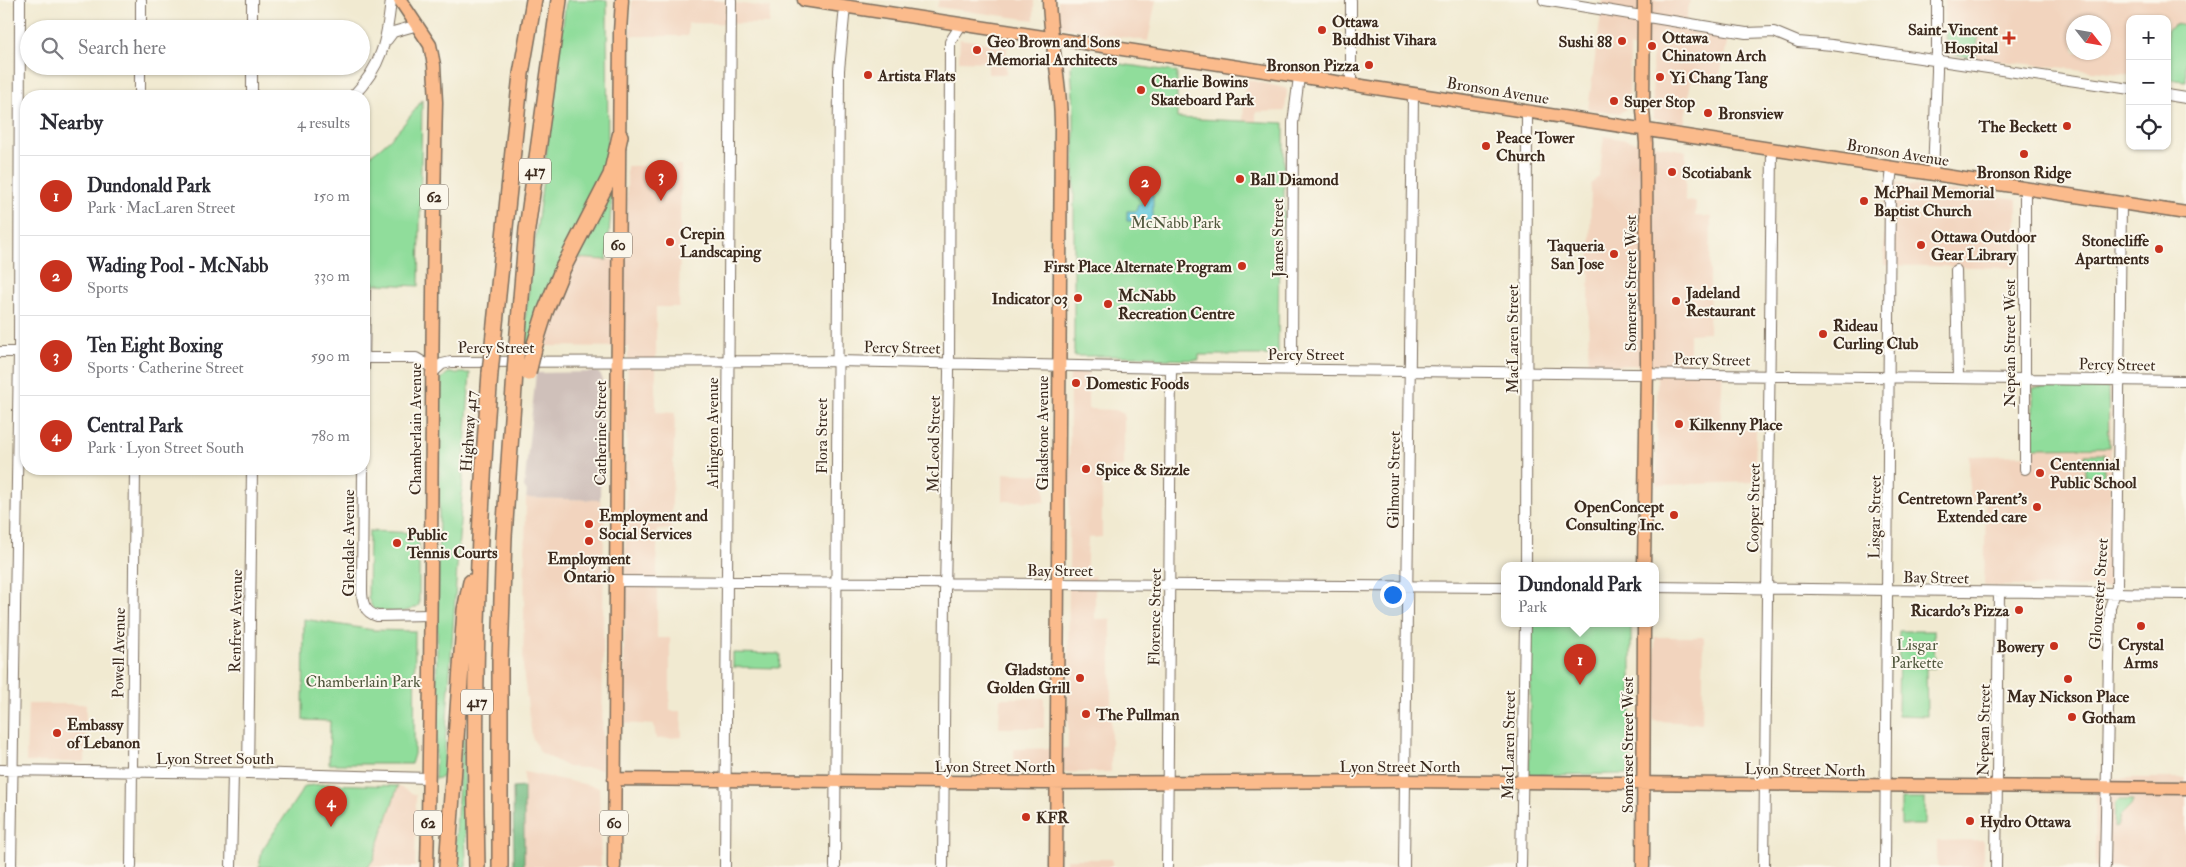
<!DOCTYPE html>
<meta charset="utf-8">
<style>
:root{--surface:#fff;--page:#f7f7f7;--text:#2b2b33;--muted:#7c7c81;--line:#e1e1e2;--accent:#c8321e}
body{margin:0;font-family:"IM FELL Double Pica",serif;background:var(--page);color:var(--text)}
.controls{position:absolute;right:15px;top:15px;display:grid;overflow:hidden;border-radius:10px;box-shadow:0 1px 4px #0004}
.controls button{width:45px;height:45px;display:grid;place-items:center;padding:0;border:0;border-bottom:1px solid var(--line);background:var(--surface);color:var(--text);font:25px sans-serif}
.compass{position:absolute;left:2066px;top:15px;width:45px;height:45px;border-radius:50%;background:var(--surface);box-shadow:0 1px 4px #0004;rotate:121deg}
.you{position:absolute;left:1392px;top:594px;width:18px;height:18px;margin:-12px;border:4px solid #fff;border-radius:50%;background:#1a73e8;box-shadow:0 0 0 8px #1a73e833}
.badge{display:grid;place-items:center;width:32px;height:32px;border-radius:50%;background:var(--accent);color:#fff;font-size:16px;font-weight:700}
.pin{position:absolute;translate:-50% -41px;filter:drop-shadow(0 1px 2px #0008)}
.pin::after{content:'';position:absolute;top:26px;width:18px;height:15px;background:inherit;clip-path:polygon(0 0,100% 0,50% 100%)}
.popup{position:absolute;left:1501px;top:562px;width:158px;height:65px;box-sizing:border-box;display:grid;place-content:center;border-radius:10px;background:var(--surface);filter:drop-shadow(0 1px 4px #0005);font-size:16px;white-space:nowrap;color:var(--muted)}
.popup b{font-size:19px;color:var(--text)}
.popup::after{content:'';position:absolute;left:50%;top:100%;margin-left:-10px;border:10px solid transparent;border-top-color:var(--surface)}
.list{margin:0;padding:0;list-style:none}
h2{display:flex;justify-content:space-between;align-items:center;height:65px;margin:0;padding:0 20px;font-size:21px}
h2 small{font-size:16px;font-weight:400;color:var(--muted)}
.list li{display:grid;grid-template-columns:32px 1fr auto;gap:15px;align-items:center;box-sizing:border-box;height:80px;padding:0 20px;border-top:1px solid var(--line)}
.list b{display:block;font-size:19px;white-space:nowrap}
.list p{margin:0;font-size:16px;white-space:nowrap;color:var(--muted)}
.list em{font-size:16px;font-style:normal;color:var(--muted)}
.icon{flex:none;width:28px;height:28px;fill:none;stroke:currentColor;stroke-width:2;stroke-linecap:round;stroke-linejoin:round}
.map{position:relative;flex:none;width:2186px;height:867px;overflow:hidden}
.search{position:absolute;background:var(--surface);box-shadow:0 1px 4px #0004;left:20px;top:20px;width:350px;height:55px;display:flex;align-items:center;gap:12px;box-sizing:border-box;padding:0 18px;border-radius:28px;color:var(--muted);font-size:19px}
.panel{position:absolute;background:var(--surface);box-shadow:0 1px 4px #0004;left:20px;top:90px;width:350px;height:385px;border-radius:20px}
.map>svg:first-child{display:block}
.built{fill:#f2d4be;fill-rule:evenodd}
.industrial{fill:#cfc0ba}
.green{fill:#90dd9b;stroke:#66845c}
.forest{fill:#74bc83;stroke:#587350}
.water{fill:#60c7dd;stroke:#4e787e}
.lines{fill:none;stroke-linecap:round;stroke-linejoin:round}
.minor-casing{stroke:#7b6d5d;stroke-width:12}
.major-casing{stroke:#7b6d5d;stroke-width:15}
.highway-casing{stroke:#7b6d5d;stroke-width:18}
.minor{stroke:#fff;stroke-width:10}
.major{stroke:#fbbb8c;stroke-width:12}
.highway{stroke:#fbbb8c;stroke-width:15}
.highway-bridge-casing{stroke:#7b6d5d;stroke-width:18;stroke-linecap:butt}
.highway-bridge{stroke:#fbbb8c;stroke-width:15}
.poi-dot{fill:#c8321e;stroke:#fbf7ec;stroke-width:2}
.labels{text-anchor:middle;stroke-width:4;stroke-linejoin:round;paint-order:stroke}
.shield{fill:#fbf7ec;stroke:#75685c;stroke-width:1}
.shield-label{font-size:15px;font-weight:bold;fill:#3b2a1e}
.poi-label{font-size:16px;font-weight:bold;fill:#3b2a1e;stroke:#fbf7ec;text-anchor:start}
.street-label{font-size:16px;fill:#3b2a1e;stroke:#fbf7ec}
.park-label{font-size:16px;fill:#50573d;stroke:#fbf7ec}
</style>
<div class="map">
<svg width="2186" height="867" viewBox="0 0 2186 867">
<rect width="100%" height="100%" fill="#fbf7ec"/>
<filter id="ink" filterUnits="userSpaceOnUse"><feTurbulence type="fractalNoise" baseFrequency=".02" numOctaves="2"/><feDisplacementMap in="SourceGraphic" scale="10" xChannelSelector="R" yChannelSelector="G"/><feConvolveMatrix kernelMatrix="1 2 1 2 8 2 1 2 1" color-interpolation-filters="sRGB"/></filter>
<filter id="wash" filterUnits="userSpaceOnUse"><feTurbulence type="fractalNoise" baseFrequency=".0096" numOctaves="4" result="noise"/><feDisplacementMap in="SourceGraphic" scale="20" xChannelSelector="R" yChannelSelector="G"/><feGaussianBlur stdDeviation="1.12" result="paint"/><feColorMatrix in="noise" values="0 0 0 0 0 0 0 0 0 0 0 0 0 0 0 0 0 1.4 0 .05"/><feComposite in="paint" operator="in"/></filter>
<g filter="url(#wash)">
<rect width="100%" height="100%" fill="#f1ead1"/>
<path class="built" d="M632 0H714L771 8 769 24 688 23V36H630Z
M939 0H1034V20L937 7Z
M1058 0H1156L1148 41 1058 27Z
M1603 0H1690L1684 30 1728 39 1718 83 1691 81 1684 124 1653 118 1652 49 1630 47 1629 105 1625 110 1619 113 1588 109Z
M1944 0H2186V81L2167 79V19H2130V75L1945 55ZM2074 22H2104V52H2074Z
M960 39 1007 46 1006 74H988V62L959 61Z
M1245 79 1285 88 1287 90 1285 111 1256 112V122H1243Z
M1604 136 1686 151 1685 201 1696 202 1695 216 1711 217 1709 333 1690 334V367H1723L1720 428 1756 430 1755 482 1657 485V365L1588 366 1591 184 1599 176Z
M681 165 679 307H656V412L675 413 671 529 657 530V638H670V711H681L682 737 656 739 654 725 623 723 628 347 546 346 555 311 575 258 627 260V166Z
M1885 182 2017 199 2016 268 1884 265Z
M1070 371 1088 372V409L1116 410 1124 414V467L1102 468V537L1088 538 1086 577 1095 576V619H1111V772L1014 773V749L1068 748Z
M2031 386H2111L2110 587 1984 586 1986 503 1970 502 1969 456 2031 455Z
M1003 473 1045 475V502L1003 501Z
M526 498 600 500 604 514 602 769 568 767 540 752 532 737 523 670Z
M1655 637H1704L1702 723 1653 721Z
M1000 698H1044V728H999Z
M28 704H86L85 762H26Z
M524 772 599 787 601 867H524Z
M2096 778H2186V867H2095Z
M398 786 416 795 415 867H370Z
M1983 840V867H1937V841Z
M1067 859H1112V867H1067Z"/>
<path class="industrial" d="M598 372 602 377 600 500 526 498 527 491 524 488 536 373Z"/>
<path class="green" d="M566 0H607L608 178 532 344 522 343Z
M2175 24 2186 26V81L2167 79V29Z
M1945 29 1968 32V34L1970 33 1979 34 1975 58 1946 53Z
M1078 58 1177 72V118L1284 123V227H1279L1278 355H1199V360L1155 359V356H1074V111L1071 67 1073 62Z
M422 100 419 286 377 284 374 286H364V159C388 145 406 123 422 100Z
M613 184 607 260 575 258Z
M448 373H470L443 777 435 779 441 379Z
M2108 387 2109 447 2033 448V388Z
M2085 454H2104V477H2085Z
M369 531 419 533V605C406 615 388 612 373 609L368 598Z
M304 619 373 630 415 631 414 754 411 764H329L330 721 303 720Z
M1531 624H1631V764L1628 774 1531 775 1529 772Z
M1899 631H1934L1935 668H1926L1927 716 1898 715Z
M733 653 780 654 779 668 733 667Z
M462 732H464L466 867H454Z
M323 784 398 786 373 860 368 867H259L262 850 305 786Z
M1901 799H1925V825H1901Z
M2118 800H2133L2131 805 2120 816 2117 827 2114 828 2115 803Z"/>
<path class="forest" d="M524 787V867H514L513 788Z"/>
<path class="water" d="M1144 195H1153V221H1127V211H1136L1138 205 1144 203Z"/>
</g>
<g filter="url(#ink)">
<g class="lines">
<defs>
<path id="minor" d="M1544 0 1746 33 1774 32 1798 42 1832 45 2130 89
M141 29V0
M252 29V0
M387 40 393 32 418 25
M1351 84V0
M2167 95 2186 98
M140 96V66
M252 96V66
M353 96C382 66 387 40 391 0
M1933 174 1937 71V0
M1956 270 1958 377
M0 352H26
M364 358H416L431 367
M364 369 365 286
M1292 369 1293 123 1299 77
M431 374 442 364 451 362 837 361 1171 368 2186 381
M363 469 362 590C362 602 364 612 377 616L430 615
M2025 469V188
M1526 566 1527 111
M615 581 1505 587
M1655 587 2186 594
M0 770 248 773 429 778
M248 773 252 469
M11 867 19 352 20 0
M131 867 135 469
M231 867 233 773
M725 867 731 0
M835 867 839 70 845 6
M943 867 945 593 949 373 950 42 961 25
M1167 867 1171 368
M1404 867 1413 94
M1521 867 1525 624
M1764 867 1772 149
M1885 867 1890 186 1892 168
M1996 867 1999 593
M2105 867 2110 607 2117 587 2121 203"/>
<path id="major" d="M400 0 430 45 434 65 436 102C430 357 433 612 427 867
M804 0 2186 213
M1049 0C1050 42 1061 82 1061 124L1056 867
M1644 0 1643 110 1646 143 1647 366 1644 566
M614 779 1043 783 1405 781 2186 788
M614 867 620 32 622 0
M1643 867 1644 624"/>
<path id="highway" d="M493 343 521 74 534 0
M517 344 527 229 559 0
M535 344 545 312 563 268 611 175 620 136
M447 867 465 610 471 582
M477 867C473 702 477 537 490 373
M500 867V660L504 537 515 373"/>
</defs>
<use href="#minor" class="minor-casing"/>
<use href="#major" class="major-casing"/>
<use href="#highway" class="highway-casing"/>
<use href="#minor" class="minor"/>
<use href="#major" class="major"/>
<use href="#highway" class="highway"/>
<defs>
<path id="highway-bridge" d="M490 373 493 343
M515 373 517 344
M528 373 535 344"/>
</defs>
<use href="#highway-bridge" class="highway-bridge-casing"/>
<use href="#highway-bridge" class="highway-bridge"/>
</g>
</g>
<g class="poi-dot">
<circle cx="1322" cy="30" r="5"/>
<path d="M2006.5 30.5h5v5h5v5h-5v5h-5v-5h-5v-5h5z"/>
<circle cx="1622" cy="41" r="5"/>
<circle cx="1652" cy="46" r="5"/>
<circle cx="977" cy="50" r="5"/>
<circle cx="1369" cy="65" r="5"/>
<circle cx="868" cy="75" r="5"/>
<circle cx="1660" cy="77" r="5"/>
<circle cx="1141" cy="90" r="5"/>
<circle cx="1614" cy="101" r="5"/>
<circle cx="1708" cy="113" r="5"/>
<circle cx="2067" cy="126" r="5"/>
<circle cx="1486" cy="146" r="5"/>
<circle cx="2024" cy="154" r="5"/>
<circle cx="1672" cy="172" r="5"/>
<circle cx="1240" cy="179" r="5"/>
<circle cx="1864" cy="201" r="5"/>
<circle cx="670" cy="242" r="5"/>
<circle cx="1921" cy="245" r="5"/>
<circle cx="2159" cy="249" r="5"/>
<circle cx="1614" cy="254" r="5"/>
<circle cx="1242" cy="266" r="5"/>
<circle cx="1078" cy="298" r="5"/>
<circle cx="1676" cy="301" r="5"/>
<circle cx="1108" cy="304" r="5"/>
<circle cx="1823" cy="334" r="5"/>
<circle cx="1076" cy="383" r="5"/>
<circle cx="1679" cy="424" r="5"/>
<circle cx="1086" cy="469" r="5"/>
<circle cx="2040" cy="473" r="5"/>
<circle cx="2037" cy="507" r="5"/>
<circle cx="1674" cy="515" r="5"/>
<circle cx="589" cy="524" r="5"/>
<circle cx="589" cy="541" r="5"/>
<circle cx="397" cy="543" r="5"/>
<circle cx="2019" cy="610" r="5"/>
<circle cx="2141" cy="626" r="5"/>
<circle cx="2054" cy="646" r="5"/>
<circle cx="1080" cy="678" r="5"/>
<circle cx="2068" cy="679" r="5"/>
<circle cx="1086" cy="714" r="5"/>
<circle cx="2072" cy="717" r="5"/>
<circle cx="57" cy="733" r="5"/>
<circle cx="1026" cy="817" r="5"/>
<circle cx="1970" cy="821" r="5"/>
</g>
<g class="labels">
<g class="shield">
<rect x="519" y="158.5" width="32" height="25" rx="4"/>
<rect x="420" y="184.5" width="28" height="25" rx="4"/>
<rect x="604" y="232.5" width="28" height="25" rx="4"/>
<rect x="461" y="689.5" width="32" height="25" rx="4"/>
<rect x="414" y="810.5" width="28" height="25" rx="4"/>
<rect x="600" y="810.5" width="28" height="25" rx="4"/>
</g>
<g class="shield-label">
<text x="535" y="176">417</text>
<text x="434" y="202">62</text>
<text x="618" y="250">60</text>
<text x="477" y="707">417</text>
<text x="428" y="828">62</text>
<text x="614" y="828">60</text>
</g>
<g class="poi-label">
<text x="1332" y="27">Ottawa<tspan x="1332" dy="18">Buddhist Vihara</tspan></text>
<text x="1998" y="35" text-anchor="end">Saint-Vincent<tspan x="1998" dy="18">Hospital</tspan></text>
<text x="1662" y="43">Ottawa<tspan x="1662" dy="18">Chinatown Arch</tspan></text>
<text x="987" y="47">Geo Brown and Sons<tspan x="987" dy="18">Memorial Architects</tspan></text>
<text x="1612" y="47" text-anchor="end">Sushi 88</text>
<text x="1359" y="71" text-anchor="end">Bronson Pizza</text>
<text x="878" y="81">Artista Flats</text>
<text x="1670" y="83">Yi Chang Tang</text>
<text x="1151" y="87">Charlie Bowins<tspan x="1151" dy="18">Skateboard Park</tspan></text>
<text x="1624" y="107">Super Stop</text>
<text x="1718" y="119">Bronsview</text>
<text x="2057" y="132" text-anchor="end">The Beckett</text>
<text x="1496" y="143">Peace Tower<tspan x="1496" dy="18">Church</tspan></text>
<text x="1682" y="178">Scotiabank</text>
<text x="2024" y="178" text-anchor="middle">Bronson Ridge</text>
<text x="1250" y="185">Ball Diamond</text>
<text x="1874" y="198">McPhail Memorial<tspan x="1874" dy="18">Baptist Church</tspan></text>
<text x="680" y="239">Crepin<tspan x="680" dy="18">Landscaping</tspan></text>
<text x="1931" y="242">Ottawa Outdoor<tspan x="1931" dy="18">Gear Library</tspan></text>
<text x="2149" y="246" text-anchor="end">Stonecliffe<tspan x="2149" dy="18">Apartments</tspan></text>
<text x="1604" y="251" text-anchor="end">Taqueria<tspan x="1604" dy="18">San Jose</tspan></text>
<text x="1232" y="272" text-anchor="end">First Place Alternate Program</text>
<text x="1686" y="298">Jadeland<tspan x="1686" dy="18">Restaurant</tspan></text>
<text x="1118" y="301">McNabb<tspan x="1118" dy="18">Recreation Centre</tspan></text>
<text x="1068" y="304" text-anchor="end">Indicator 03</text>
<text x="1833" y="331">Rideau<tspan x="1833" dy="18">Curling Club</tspan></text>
<text x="1086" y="389">Domestic Foods</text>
<text x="1689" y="430">Kilkenny Place</text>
<text x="2050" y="470">Centennial<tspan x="2050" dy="18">Public School</tspan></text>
<text x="1096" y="475">Spice &amp; Sizzle</text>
<text x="2027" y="504" text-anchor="end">Centretown Parent's<tspan x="2027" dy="18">Extended care</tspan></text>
<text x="1664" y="512" text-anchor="end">OpenConcept<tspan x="1664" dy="18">Consulting Inc.</tspan></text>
<text x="599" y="521">Employment and<tspan x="599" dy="18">Social Services</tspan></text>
<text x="407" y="540">Public<tspan x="407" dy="18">Tennis Courts</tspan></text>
<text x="589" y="564" text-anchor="middle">Employment<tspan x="589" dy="18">Ontario</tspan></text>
<text x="2009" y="616" text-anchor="end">Ricardo's Pizza</text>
<text x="2141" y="650" text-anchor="middle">Crystal<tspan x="2141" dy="18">Arms</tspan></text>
<text x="2044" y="652" text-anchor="end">Bowery</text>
<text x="1070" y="675" text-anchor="end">Gladstone<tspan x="1070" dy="18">Golden Grill</tspan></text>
<text x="2068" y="702" text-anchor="middle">May Nickson Place</text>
<text x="1096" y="720">The Pullman</text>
<text x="2082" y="723">Gotham</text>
<text x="67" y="730">Embassy<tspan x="67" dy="18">of Lebanon</tspan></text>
<text x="1036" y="823">KFR</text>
<text x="1980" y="827">Hydro Ottawa</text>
</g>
<g class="street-label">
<text transform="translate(1498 90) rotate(9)" y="6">Bronson Avenue</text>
<text transform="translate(1898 152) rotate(9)" y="6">Bronson Avenue</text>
<text transform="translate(1277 238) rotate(-90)" y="6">James Street</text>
<text transform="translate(1630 283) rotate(-90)" y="6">Somerset Street West</text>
<text transform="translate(1512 339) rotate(-90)" y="6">MacLaren Street</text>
<text transform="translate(2009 343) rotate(-90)" y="6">Nepean Street West</text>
<text x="496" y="353">Percy Street</text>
<text transform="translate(902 347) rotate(1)" y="6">Percy Street</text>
<text x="1306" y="360">Percy Street</text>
<text transform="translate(1712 359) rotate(1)" y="6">Percy Street</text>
<text transform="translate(2117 364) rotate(1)" y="6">Percy Street</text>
<text transform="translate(415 429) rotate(-90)" y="6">Chamberlain Avenue</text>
<text transform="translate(468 431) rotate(-86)" y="6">Highway 417</text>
<text transform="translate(600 433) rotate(-90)" y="6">Catherine Street</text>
<text transform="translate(712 433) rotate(-90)" y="6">Arlington Avenue</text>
<text transform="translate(1042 433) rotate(-90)" y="6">Gladstone Avenue</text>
<text transform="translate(821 436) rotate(-90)" y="6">Flora Street</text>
<text transform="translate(933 444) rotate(-89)" y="6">McLeod Street</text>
<text transform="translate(1393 480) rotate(-89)" y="6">Gilmour Street</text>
<text transform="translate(1753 508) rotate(-89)" y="6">Cooper Street</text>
<text transform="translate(1874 517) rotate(-89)" y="6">Lisgar Street</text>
<text transform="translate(348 543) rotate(-90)" y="6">Glendale Avenue</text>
<text x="1060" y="576">Bay Street</text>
<text transform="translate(1936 577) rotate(1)" y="6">Bay Street</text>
<text transform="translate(2098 594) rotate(-86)" y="6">Gloucester Street</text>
<text transform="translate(1154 617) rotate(-89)" y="6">Florence Street</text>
<text transform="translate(235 621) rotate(-89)" y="6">Renfrew Avenue</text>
<text transform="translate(118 653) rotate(-89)" y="6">Powell Avenue</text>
<text transform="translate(1983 730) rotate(-89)" y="6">Nepean Street</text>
<text transform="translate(1508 745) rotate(-89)" y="6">MacLaren Street</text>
<text transform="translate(1627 745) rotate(-90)" y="6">Somerset Street West</text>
<text x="215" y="764">Lyon Street South</text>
<text x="995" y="772">Lyon Street North</text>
<text x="1400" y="772">Lyon Street North</text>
<text transform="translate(1805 769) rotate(1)" y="6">Lyon Street North</text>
</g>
<g class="park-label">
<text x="1176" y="228">McNabb Park</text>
<text x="1917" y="650">Lisgar<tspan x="1917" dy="18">Parkette</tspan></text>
<text x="363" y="687">Chamberlain Park</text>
</g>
</g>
</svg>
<div class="controls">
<button>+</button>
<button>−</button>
<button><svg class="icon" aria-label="locate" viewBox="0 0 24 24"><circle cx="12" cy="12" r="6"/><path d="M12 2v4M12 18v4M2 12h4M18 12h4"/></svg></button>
</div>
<svg class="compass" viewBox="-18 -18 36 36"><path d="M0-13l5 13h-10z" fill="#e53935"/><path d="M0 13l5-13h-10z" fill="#7c7c81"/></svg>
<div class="you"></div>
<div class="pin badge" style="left:1580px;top:685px">1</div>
<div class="popup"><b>Dundonald Park</b>Park</div>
<div class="pin badge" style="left:1145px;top:207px">2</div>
<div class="pin badge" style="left:661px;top:201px">3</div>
<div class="pin badge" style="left:331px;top:827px">4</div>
<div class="search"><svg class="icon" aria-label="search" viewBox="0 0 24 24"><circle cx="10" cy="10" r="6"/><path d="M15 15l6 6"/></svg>Search here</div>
<section class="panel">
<h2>Nearby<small>4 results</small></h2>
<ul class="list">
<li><span class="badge">1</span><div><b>Dundonald Park</b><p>Park · MacLaren Street</p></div><em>150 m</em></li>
<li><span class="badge">2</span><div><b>Wading Pool - McNabb</b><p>Sports</p></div><em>330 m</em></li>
<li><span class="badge">3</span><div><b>Ten Eight Boxing</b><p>Sports · Catherine Street</p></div><em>590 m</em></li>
<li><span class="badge">4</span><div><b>Central Park</b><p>Park · Lyon Street South</p></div><em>780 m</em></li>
</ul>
</section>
</div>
